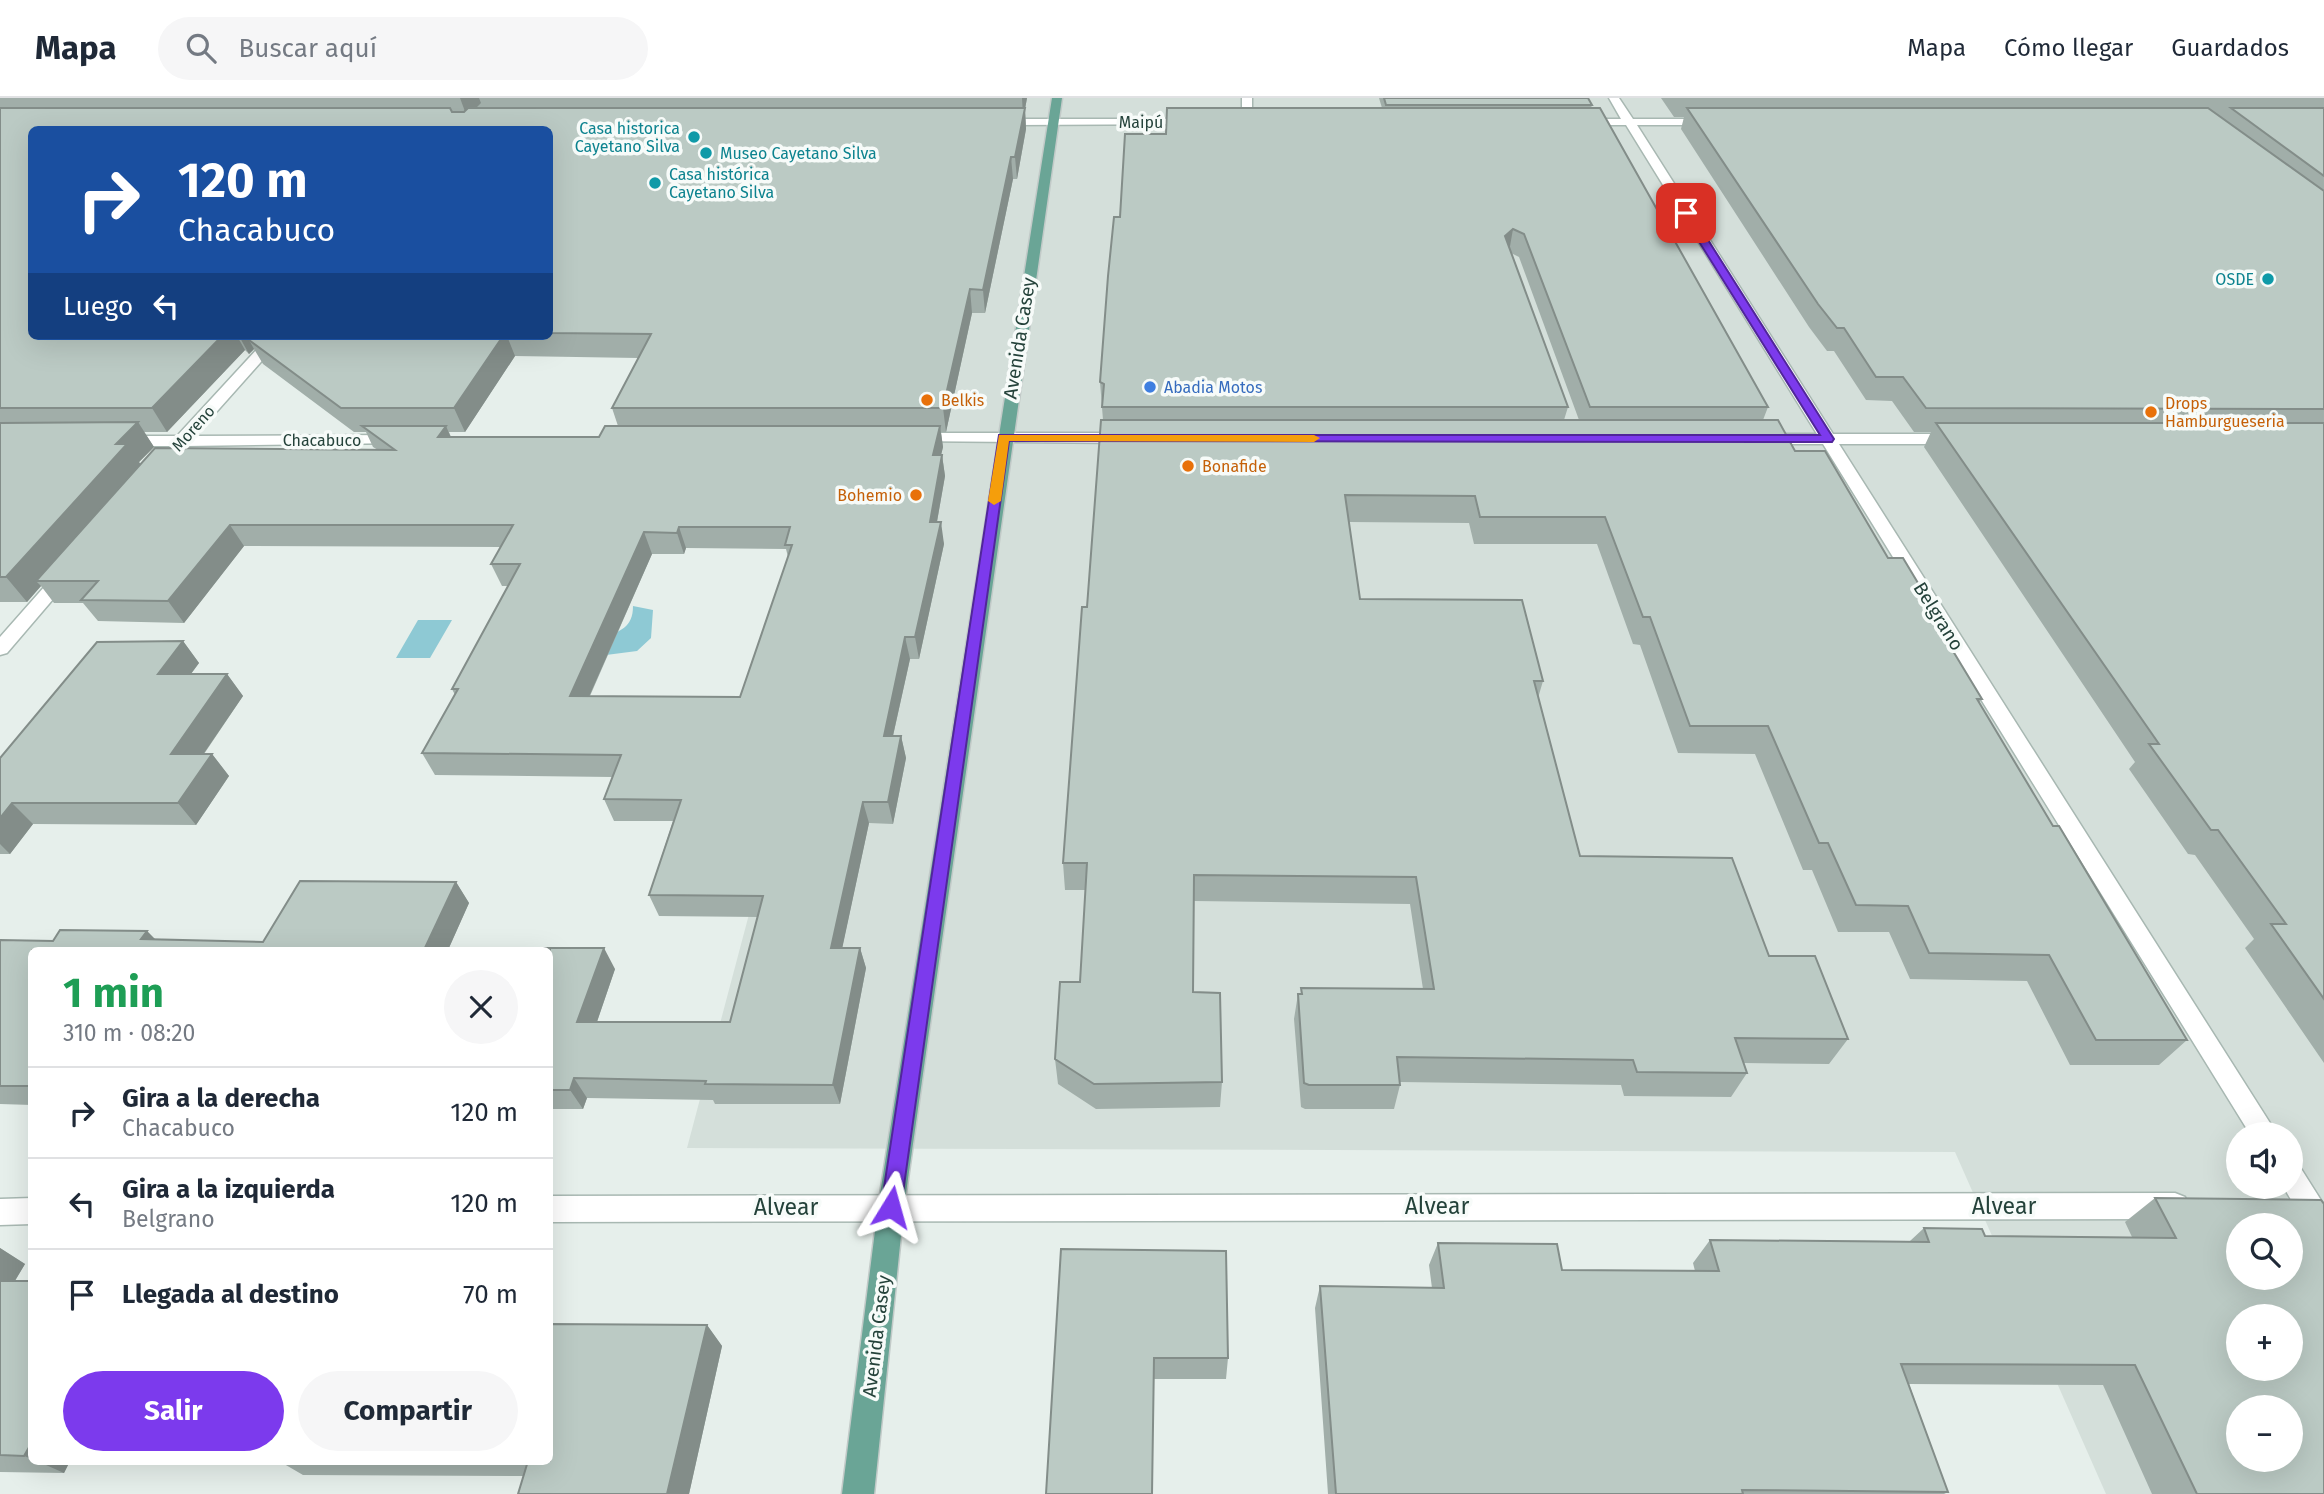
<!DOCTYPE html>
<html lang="es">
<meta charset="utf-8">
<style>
body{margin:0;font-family:"Fira Sans",sans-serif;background:#f6f6f7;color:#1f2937;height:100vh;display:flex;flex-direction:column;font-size:26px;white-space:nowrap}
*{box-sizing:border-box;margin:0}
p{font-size:23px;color:#747a83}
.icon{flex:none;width:38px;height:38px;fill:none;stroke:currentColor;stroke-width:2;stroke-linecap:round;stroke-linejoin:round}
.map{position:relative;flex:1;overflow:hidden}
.details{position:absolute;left:28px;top:849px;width:525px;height:518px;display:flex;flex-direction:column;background:#fff;border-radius:10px;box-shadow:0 7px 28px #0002}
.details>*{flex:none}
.banner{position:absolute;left:28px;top:28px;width:525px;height:214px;border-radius:10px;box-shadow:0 7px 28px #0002;background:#1a4fa0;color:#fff;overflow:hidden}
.tools{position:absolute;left:2226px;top:1024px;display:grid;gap:14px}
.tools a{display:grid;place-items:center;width:77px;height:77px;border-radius:50%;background:#fff;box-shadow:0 7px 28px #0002;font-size:35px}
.pin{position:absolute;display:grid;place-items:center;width:60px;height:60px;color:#fff;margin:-30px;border-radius:14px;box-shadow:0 4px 10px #0006}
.me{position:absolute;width:77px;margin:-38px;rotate:8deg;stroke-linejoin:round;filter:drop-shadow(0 0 5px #0008)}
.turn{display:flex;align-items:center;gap:24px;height:147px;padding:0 35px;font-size:32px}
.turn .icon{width:91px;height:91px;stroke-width:2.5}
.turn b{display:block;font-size:49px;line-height:60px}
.then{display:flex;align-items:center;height:66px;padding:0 35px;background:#0003;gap:14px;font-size:26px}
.round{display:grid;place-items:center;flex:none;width:74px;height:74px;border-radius:37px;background:#f6f6f7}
.overview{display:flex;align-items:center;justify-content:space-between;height:119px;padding:0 35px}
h1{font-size:42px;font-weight:700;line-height:52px;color:#1e9e55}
.primary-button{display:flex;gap:14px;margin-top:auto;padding:14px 35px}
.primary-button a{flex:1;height:80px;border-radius:42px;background:#7c3aed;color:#fff;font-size:28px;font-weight:700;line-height:80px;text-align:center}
.primary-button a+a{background:#f6f6f7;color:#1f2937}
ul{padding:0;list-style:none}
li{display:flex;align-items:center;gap:21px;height:91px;padding:0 35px;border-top:2px solid #e0e1e3}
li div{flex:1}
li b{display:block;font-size:26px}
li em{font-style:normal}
header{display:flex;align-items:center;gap:42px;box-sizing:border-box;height:98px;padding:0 35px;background:#fff;border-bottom:2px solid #e0e1e3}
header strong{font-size:33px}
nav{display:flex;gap:38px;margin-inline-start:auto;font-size:24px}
.search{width:490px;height:63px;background:#f6f6f7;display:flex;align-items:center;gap:18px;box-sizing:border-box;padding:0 24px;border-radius:38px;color:#747a83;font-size:26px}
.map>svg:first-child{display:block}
.built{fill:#d4dfda;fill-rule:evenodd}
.water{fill:#8ec9d4}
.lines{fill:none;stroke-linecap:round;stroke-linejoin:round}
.minor-casing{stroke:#a8b8b2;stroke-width:3}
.major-casing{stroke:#c2cac8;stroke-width:3}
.minor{fill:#fff;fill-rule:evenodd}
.major{fill:#6aa596;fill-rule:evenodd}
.wall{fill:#a1aea9;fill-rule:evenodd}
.shaded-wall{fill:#838d89}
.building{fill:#bbcac4;stroke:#838d89;stroke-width:2;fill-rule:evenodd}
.route{fill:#7c3aed;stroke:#51269a;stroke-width:2}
.slow{fill:#f59e0b}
.culture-dot{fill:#0f9aa8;stroke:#f7fbf9;stroke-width:2.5}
.shop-dot{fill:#3f7fe0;stroke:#f7fbf9;stroke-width:2.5}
.food-dot{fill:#e8710a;stroke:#f7fbf9;stroke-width:2.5}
.labels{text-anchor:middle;stroke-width:7;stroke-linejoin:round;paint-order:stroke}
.far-street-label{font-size:16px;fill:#24423a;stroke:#f7fbf9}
.far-culture-label{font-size:16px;fill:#0d838f;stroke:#f7fbf9;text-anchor:end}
.far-shop-label{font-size:16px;fill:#366cbe;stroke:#f7fbf9;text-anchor:start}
.far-food-label{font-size:16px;fill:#c56008;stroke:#f7fbf9;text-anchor:start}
.street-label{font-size:19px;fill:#24423a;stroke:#f7fbf9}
.near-street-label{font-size:23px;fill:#24423a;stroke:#f7fbf9}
</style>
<header>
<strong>Mapa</strong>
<div class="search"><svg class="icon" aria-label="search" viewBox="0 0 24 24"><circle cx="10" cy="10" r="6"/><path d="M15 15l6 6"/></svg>Buscar aquí</div>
<nav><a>Mapa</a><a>Cómo llegar</a><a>Guardados</a></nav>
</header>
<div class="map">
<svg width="2324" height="1396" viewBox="0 0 2324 1396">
<rect width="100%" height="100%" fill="#e6efeb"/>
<path class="built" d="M768 0H2324V1396H2106L1955 1054 687 1050 961 17ZM2238 1036H2291V1088H2238ZM2238 1127H2291V1180H2238ZM2238 1218H2291V1270H2238ZM2238 1309H2291V1362H2238Z"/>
<path class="water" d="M633 508 653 512 651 540 637 553 606 557 601 541C620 533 633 530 633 508Z
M418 522H452L430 560H396Z"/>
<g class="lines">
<defs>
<path id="minor" d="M1242 0H1252V26L1242 24Z
M1609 0H1619L1633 21H1709L1715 24 1709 27H1637L1833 336H1954L1962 341 1954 346H1839L2277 1036H2250L1823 346H1759L1751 341 1759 336H1817L1626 27H1581L1575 24 1581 21H1621Z
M1195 21 1201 24 1199 26 1000 27 994 24 1000 21Z
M269 238H284L195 338 397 337 405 342 403 345 186 348 177 353 169 348H121L113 343 121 338H177Z
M912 335H1128L1136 340 1128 345 906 343 904 340Z
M66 469 72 471 75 475 72 479 7 555 0 557V539L60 471Z
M2291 1066 2300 1069 2324 1107V1145L2314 1141 2283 1088H2291Z
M2175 1095 2185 1099 2188 1108 2185 1117 2175 1121 550 1124V1098Z
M32 1100V1126L0 1127V1101Z"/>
<path id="major" d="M1052 0H1062L904 1109 874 1396H842L878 1109Z"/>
</defs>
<use href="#minor" class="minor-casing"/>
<use href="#major" class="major-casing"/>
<use href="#minor" class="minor"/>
<use href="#major" class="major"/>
</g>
<path class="wall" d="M0 0H1027L1025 11 1026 31 1017 81H1013L985 215H972L946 334H941L943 349 941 357H942L945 378 937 424 944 446 919 561H910L893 638H901L906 660 893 726 869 725 842 850H860L866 870 840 1006H715L713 1002 587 1000 583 1011H550V852L615 871 597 924H730L758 819 659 818 649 797 673 723H614L604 701 612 679 435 677 422 655 455 597 452 591 508 488H502L491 466 501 449 244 448 184 525 98 523 83 505H54L41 488 27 504H0ZM550 32V238H32ZM254 251 263 266 354 334H366L373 349 378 352 140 366 139 364 154 349 144 334H167L245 252 249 256ZM515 258 638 260 612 310 618 328 599 339H451L449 334H465ZM686 450 786 451 788 459 740 599 590 598 652 456H684Z
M1379 0H1588L1592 7 1591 10 1768 309 1763 322 1795 353 1939 520 1936 525 1982 601 1979 605 2053 728 2187 942 2159 967H2070L2027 883 1910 881 1889 834H1838L1812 772H1803L1755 656 1678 655 1640 547 1633 546 1597 446H1474L1469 425 1349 424 1360 501 1543 583 1538 600 1580 758 1769 858 1848 941 1829 966 1744 965 1747 975 1731 999 1624 998 1621 987 1400 984V987L1394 1011H1305L1301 1009 1294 921 1298 896H1301V890L1423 891 1410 806 1194 803 1193 894 1222 984 1220 1009 1096 1011 1058 986 1055 961 1080 884 1086 792H1065L1063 765 1087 509 1103 322 1100 284 1120 119 1166 36 1382 10ZM1511 155 1519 159 1579 322H1564L1568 309Z
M1661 0H2324V965L2245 850 2254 841 2195 757 2188 756 2129 671 2135 664 1924 349 1931 334H1914L1892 303 1866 302 1834 253H1827L1809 229 1681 31 1684 19H1674Z
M183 543 199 565 191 576H227L243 598 204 656H212L229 678 196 727 33 726 10 756H0V660Z
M456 784 469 805 448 852H32V1007L0 1006V842L53 843 147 833 155 842 263 844Z
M2155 1100 2324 1396H2152L2103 1287 1909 1286 1948 1394 1944 1396H1328L1315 1210 1320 1188 1432 1190 1429 1167 1438 1145 1562 1172 1695 1173 1693 1165 1710 1142 1910 1143 1924 1130 1985 1138 2132 1139 2125 1124Z
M0 1150 25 1166 15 1183H32V1363H70L64 1375 0 1374Z
M1061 1151 1228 1260 1226 1281H1154Z
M550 1226 707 1227 722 1248 689 1396H518L524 1378 303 1377 279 1363H550Z"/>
<path class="shaded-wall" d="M460 0H479L481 5 467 19Z
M1022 0H1027L1025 11 1026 31 1017 81 1015 59 1023 18Z
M1011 59 1013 81 985 215 983 192Z
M1513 131 1509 154 1505 138Z
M970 191 972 215 946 334 943 310Z
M222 238H237L245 252 167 334 152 310Z
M239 238H266L249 242 254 251 249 256Z
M503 238H507L515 258 465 334 454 310Z
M138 324 154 349 139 364 144 371 36 483 41 488 27 504 6 479 116 346Z
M446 328 455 349 438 339Z
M940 328 943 349 936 378 933 357Z
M942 357 945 378 933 446 930 424Z
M941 424 944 446 919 561 915 539Z
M230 427 244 448 184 525 168 503Z
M679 429 686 450 684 456 677 435Z
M644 434 652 456 580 619 570 598Z
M905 539 910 561 888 660 884 638Z
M183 543 199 565 175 597 158 576Z
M227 576 243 598 189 677 171 656Z
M901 638 906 660 893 726 888 704Z
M212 656 229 678 196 727 178 705Z
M863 704 869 725 838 870 831 850Z
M12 705 33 726 10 756 0 746V720Z
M456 784 469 805 448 852H424Z
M147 833 166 852 141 841Z
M604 850 615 871 590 944 577 924Z
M860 850 866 870 840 1006 833 987Z
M574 980 587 1000 583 1011 570 992Z
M0 1150 25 1166 2 1204 0 1203Z
M707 1227 722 1248 689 1396H667Z
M32 1344V1361L24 1358Z
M37 1363H70L64 1375Z"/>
<path class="building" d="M1384 0H1588L1592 7H1386Z
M0 10H450L452 14H464L468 10H1025L1015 59H1011L983 192 970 191 943 310H612L651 236 550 235V32H32V238H222L152 310H0Z
M1167 10H1600L1768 309H1590L1524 136 1513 131 1505 138 1568 309H1102L1104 286 1100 284 1108 178 1114 119H1120L1125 36H1166Z
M1687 10H2208L2324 93V311L1926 310 1903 279H1876L1844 230H1837L1818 206Z
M2231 10H2324V78Z
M253 238H503L454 310H341L249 242Z
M1101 322H1778L1795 353H1825L1888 460H1903L1939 520H1933L1982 601H1977L2053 728H2059L2187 942H2096L2049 857 1929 855 1908 808 1856 807 1828 745H1819L1768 628H1690L1650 519H1643L1605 419H1480L1475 398 1345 397 1360 501 1522 502 1543 583H1534L1580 758 1732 760 1769 858H1815L1848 941 1735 940 1747 975 1637 974 1633 962 1397 959 1400 987H1309L1304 985 1298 896H1302L1301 890 1434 891 1416 779 1194 777 1193 894 1220 895 1222 984 1094 986 1055 961 1060 884H1080L1087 765H1063L1082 509H1087Z
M138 324 116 346H127L6 479H0V325Z
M1936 325H2324V901L2271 826H2286L2218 732H2211L2149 646H2159Z
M362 328H446L438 339H599L605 328H940L933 357H942L930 424H941L915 539H905L884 638H901L888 704H863L831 850H860L833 987 705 986 706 983 574 980 570 992H550V852H534V850H604L577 924H730L763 798 649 797 681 702 604 701 621 657 422 655 458 591H452L520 466H491L513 427H230L168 503 81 502 98 483H36L155 350 395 352ZM679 429H790L785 447H792L740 599 570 598 644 434 677 435Z
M183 543 158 576H227L171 656H212L178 705H12L0 720V660L97 544Z
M300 783 456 784 424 852H32V988H0V842L53 843 60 832 147 833 141 841 263 844Z
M2155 1100 2321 1102 2324 1106V1396H2197L2135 1267 1901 1266 1948 1394 1742 1392 1743 1396H1336L1320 1188 1444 1190 1438 1145 1557 1146 1562 1172 1719 1173 1710 1142 1929 1144 1924 1130 1982 1131 1985 1138 2176 1140ZM2238 1127H2291V1180H2238ZM2238 1218H2291V1270H2238ZM2238 1309H2291V1362H2238Z
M1061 1151 1226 1153 1228 1260H1154L1152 1396H1046Z
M0 1183H32V1344L24 1358 0 1357Z
M550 1226 707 1227 667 1396H518L528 1363H550Z"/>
<path class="route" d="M1686 112 1691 115 1834 341 1832 344 1009 343 901 1109 898 1116 891 1118 884 1116 881 1109 999 337H1820L1681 115Z"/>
<path class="slow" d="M999 337H1314L1320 340 1314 344 1009 343 1001 403 994 407 988 403Z"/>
<g class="culture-dot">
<circle cx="694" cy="39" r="7"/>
<circle cx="706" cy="55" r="7"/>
<circle cx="655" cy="85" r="7"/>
<circle cx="2268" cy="181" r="7"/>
</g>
<circle class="shop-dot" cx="1150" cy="289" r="7"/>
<g class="food-dot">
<circle cx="927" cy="302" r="7"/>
<circle cx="2151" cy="314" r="7"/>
<circle cx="1188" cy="368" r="7"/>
<circle cx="916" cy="397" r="7"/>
</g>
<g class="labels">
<g class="far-street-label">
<text x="1141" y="30">Maipú</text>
<text transform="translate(193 330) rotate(-48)" y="6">Moreno</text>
<text x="322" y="348">Chacabuco</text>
</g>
<g class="far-culture-label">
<text x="680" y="36">Casa historica<tspan x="680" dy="18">Cayetano Silva</tspan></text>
<text x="720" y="61" text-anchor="start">Museo Cayetano Silva</text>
<text x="669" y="82" text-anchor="start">Casa histórica<tspan x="669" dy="18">Cayetano Silva</tspan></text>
<text x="2254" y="187">OSDE</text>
</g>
<g class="far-shop-label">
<text x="1164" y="295">Abadia Motos</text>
</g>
<g class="far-food-label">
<text x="941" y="308">Belkis</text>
<text x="2165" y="311">Drops<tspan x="2165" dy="18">Hamburgueseria</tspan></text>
<text x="1202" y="374">Bonafide</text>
<text x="902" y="403" text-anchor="end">Bohemio</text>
</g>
<g class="street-label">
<text transform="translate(1019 240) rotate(-81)" y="7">Avenida Casey</text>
<text transform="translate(1939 518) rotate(58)" y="7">Belgrano</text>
<text transform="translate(876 1238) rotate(-83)" y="7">Avenida Casey</text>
</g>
<g class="near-street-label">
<text x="1437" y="1116">Alvear</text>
<text x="2004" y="1116">Alvear</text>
<text x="786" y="1117">Alvear</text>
</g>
</g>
</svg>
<div class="tools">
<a><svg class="icon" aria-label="sound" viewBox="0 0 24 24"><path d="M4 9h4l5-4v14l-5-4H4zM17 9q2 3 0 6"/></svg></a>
<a><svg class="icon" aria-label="search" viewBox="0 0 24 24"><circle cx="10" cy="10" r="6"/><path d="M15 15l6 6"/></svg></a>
<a>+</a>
<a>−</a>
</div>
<div class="pin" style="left:1686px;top:115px;background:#d93025"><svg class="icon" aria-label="arrive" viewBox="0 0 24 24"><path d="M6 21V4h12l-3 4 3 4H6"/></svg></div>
<svg class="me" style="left:891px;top:1109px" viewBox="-20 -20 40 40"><path d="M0-17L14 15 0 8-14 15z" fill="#7c3aed" stroke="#fff" stroke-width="4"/></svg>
<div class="banner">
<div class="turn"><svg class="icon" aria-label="right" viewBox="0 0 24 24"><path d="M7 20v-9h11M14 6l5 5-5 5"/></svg><div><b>120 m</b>Chacabuco</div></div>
<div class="then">Luego<svg class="icon" aria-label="left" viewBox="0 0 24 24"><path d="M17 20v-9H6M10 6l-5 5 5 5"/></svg></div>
</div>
<section class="details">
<div class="overview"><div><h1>1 min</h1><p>310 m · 08:20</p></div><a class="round"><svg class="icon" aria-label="close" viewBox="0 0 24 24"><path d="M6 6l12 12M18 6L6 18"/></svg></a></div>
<ul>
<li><svg class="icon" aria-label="right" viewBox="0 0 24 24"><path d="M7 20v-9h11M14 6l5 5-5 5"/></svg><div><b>Gira a la derecha</b><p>Chacabuco</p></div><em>120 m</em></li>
<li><svg class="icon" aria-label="left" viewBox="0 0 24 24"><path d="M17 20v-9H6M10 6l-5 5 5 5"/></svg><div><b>Gira a la izquierda</b><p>Belgrano</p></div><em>120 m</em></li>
<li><svg class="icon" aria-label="arrive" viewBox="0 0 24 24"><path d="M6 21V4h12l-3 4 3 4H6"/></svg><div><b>Llegada al destino</b></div><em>70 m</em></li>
</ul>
<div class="primary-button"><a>Salir</a><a>Compartir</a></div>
</section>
</div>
